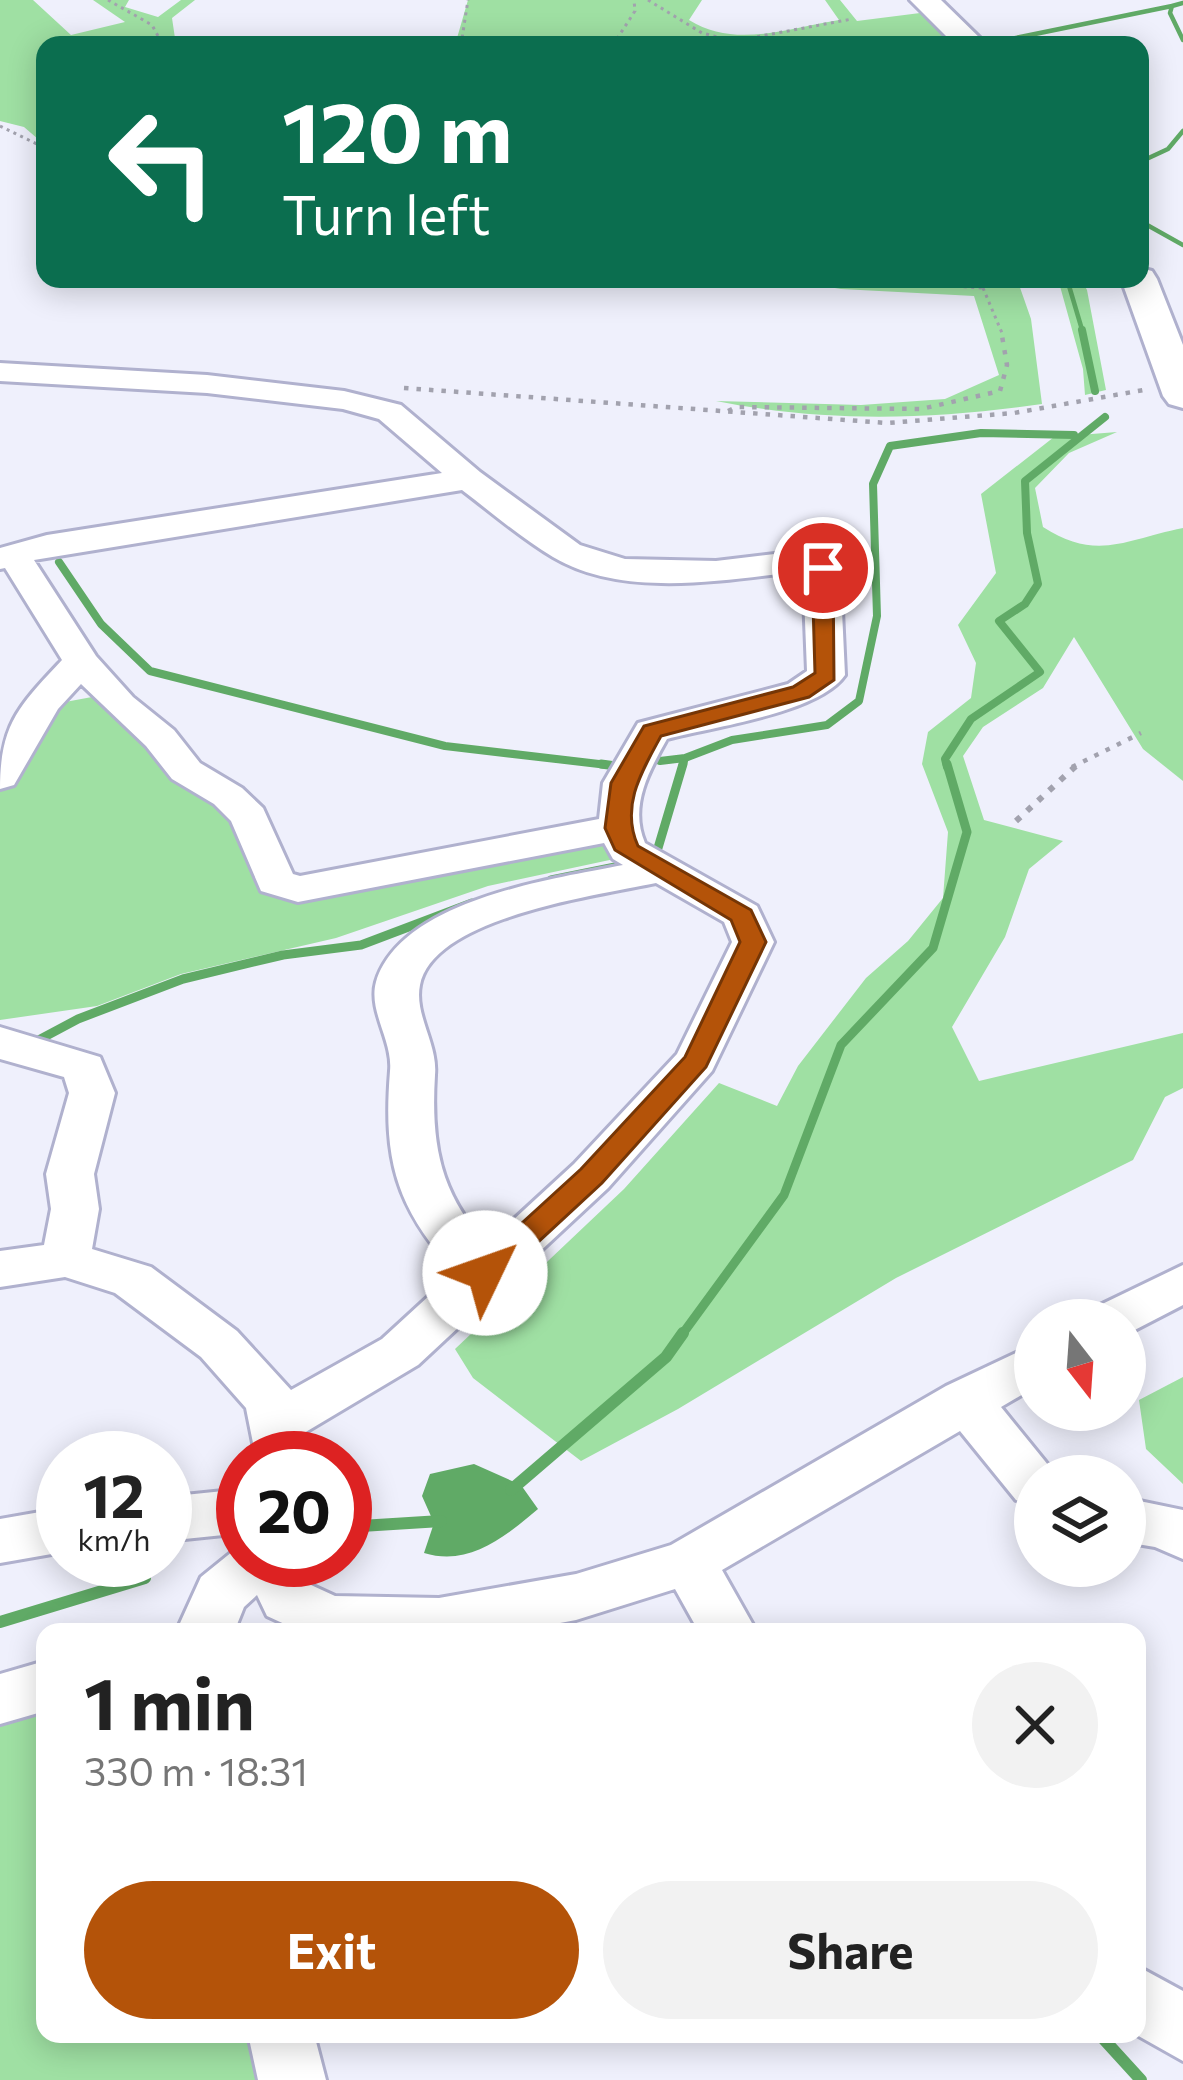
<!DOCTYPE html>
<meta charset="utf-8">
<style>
body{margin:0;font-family:Commissioner,sans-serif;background:#f2f2f2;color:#222;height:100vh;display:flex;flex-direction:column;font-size:45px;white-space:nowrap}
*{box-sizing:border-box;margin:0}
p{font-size:39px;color:#767676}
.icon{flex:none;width:66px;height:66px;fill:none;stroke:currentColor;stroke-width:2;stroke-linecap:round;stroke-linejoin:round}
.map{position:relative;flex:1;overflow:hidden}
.details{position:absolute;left:36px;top:1623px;width:1110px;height:420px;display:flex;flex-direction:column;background:#fff;border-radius:24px;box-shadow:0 6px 30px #0003}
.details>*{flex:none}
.banner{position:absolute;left:36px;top:36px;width:1113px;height:252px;border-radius:24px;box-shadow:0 6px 30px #0003;background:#0b6e4f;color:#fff;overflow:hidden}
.needle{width:78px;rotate:163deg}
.controls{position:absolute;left:1014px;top:1299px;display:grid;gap:24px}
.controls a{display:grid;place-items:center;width:132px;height:132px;border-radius:50%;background:#fff;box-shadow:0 6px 30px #0003;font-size:60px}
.speed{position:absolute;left:36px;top:1431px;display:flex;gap:24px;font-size:60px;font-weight:700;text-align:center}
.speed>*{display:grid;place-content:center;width:156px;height:156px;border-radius:50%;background:#fff;box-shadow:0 6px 30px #0003;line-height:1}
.speed small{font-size:30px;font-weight:400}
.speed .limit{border:18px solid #d22;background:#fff;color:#111}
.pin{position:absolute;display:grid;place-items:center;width:102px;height:102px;color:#fff;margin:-51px;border:6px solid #fff;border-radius:50%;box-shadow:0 3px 12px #0007}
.me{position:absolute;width:132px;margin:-66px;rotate:48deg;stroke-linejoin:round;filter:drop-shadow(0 0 9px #0008)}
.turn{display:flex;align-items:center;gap:42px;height:252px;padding:0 48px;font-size:54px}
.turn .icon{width:156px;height:156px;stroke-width:2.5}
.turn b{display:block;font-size:84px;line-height:102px}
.round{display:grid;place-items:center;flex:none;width:126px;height:126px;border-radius:63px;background:#f2f2f2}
.summary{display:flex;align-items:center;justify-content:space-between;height:204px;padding:0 48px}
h1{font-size:72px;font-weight:700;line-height:90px}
.cta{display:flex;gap:24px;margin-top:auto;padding:24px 48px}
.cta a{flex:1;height:138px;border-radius:72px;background:#b45309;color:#fff;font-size:48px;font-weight:700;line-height:138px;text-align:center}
.cta a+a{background:#f2f2f2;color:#222}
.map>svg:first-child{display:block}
.green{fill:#9fe0a3}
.water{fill:#60aa66}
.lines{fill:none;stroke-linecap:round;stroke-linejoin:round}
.stream-far3{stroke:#60aa66;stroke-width:4.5}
.stream-far2{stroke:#60aa66;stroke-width:8}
.stream-far1{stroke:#60aa66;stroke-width:9}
.stream{stroke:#60aa66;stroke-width:12}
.minor-casing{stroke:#b0b1ce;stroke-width:6}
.major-casing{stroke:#b0b1ce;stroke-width:6}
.path-far2{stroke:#a2a2ae;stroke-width:3;stroke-dasharray:3 4.5;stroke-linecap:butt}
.path-far1{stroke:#a2a2ae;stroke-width:4.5;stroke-dasharray:4.5 8;stroke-linecap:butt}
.path{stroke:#a2a2ae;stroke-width:6;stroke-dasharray:6 9;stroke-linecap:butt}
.minor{fill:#fff;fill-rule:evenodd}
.major{fill:#fff;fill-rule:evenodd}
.route{fill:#b45309;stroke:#753606;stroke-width:3}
</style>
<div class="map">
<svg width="1183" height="2080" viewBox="0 0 1183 2080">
<rect width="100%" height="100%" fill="#eff0fc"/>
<path class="green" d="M0 0H33L71 35 125 22 93 0H129L125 7 158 17 181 0H195L172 18 176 45H45V145L24 127 0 121Z
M468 0H702L689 20C735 49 788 28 839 20L825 0H840L857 21 928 12 962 45H455Z
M780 279H1017L1031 319 1042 404C933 420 825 423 716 401L861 405 945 399 999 375 974 296 841 289Z
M1058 279H1081L1087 290 1106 390 1085 395 1083 369Z
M1117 432 1069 453 1035 488 1043 527C1097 562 1127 539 1183 528V781L1143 749 1074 637 1043 688 983 727 963 756 984 820 1063 841 1029 869 1005 937 952 1027 979 1081 1183 1033V1088L1165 1097 1133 1160 896 1278 678 1409 581 1461 473 1378 455 1349 624 1189 719 1083 777 1106 798 1066 866 978 908 941 943 898 948 832 922 764 928 732 971 698 976 663 958 625 996 573 981 494 1054 437Z
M92 697 118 711 235 809 268 882 606 836 619 858 488 886 336 938 181 974 97 1006 0 1020V785L49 705Z
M1183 1377V1484L1146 1449 1139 1400Z
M45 1698V2034H274L285 2080H0V1711Z"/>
<path class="water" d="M474 1464 521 1485 538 1509C505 1537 469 1567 424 1553L434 1523 422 1496 430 1474Z"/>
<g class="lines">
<path class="stream-far3" d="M1183 3 1172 6 1170 13 1183 40
M996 42 1172 6
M1140 162 1168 149 1183 131
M1140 221 1183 245
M1067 279 1083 333"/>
<path class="stream-far2" d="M1082 330 1095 391
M59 562 101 624 150 671 445 746 616 766
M660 761 685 758
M682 767 685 758 732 740 827 725 859 701 877 616 873 484 890 446 981 433 1074 435
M947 767 945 759 971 719 1040 672 999 621 1025 604 1038 584 1027 533 1025 481 1105 417"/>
<path class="stream-far1" d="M601 764 616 766
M658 848 683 764
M551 880 625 865
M33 1043 78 1019 183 979 283 955 361 945 472 903
M681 1336 784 1195 841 1045 933 948 967 832 947 764"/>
<path class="stream" d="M511 1490 666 1357 683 1333
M345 1527 441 1521
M0 1622 145 1578
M1099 2034 1141 2080"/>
<defs>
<path id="minor" d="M0 363 207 375 344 391 401 405 480 472 580 545 625 559 716 561 808 550 835 561 840 568 845 675C819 713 712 727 667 739 649 771 629 806 645 843L757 906 774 942 712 1071 608 1188 418 1365 304 1433 310 1458H256L246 1408 201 1357 115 1293 65 1277 0 1287V1251L44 1245 51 1209 46 1174 69 1093 64 1077 0 1059V1027L100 1057 115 1093 94 1174 99 1209 92 1249 151 1267 237 1331 291 1390 382 1339 455 1272C395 1207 383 1158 390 1071 393 1041 368 1011 376 982 401 900 552 879 623 865L613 859 604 843 298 902 261 891 231 821 214 804 172 779 146 746 81 684 58 709 14 785 0 789C0 724 19 706 62 660L5 568 0 569V548L47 535 442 473 379 419 343 409 207 393 0 381ZM462 490C491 512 521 538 553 557 623 599 726 580 803 571L807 671 788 684 638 723 603 783 599 819 300 876 293 874 263 808 242 788 200 763 174 730 133 697 96 656 34 560ZM656 883 724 922 732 942 677 1054 574 1164 487 1244C439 1193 431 1142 435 1075 438 1044 414 1015 420 985 433 917 599 895 656 883Z
M1183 1265V1305L1125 1335V1320H1089L1096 1307Z
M1035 1344V1387L1001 1407 1057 1476H1035V1506L1016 1500 960 1431 722 1570 757 1632H699L675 1589 576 1620 512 1632H302L267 1616 257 1595 244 1607 234 1632H176L201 1577 243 1543V1560H303L311 1585 335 1596 439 1598 576 1574 671 1545 946 1386Z
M243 1489V1533L165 1541V1497Z
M1125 1498 1183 1510V1559L1155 1547 1125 1542Z
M63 1508V1552L0 1563V1519Z
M45 1661V1711L0 1724V1674Z
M1137 1966 1183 1991V2061L1135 2034Z
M248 2034H314L326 2080H258Z"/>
<path id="major" d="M910 0H941L987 45H955Z
M1140 268 1152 271 1157 279 1183 345V408L1169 404 1163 396 1121 279H1140Z"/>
</defs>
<use href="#minor" class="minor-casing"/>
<use href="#major" class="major-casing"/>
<path class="path-far2" d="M108 0 152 25 163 45
M648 0 702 33 733 41
M461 45 468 0
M613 45 635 11 634 0
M713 45 852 19
M830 45 929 39
M0 126 45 148
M844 279 983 288 986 279
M983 288 1002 333"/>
<path class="path-far1" d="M404 388 887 423 1014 413 1149 389
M728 411 737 407 921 409 1000 391 1007 365 1001 330
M1072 767 1141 733"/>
<path class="path" d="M1016 821 1078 764"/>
<use href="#minor" class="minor"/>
<use href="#major" class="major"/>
</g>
<path class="route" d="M823 562 833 568 834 680 809 697 661 736C642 771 620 806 638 846L751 910 766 942 706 1067 602 1183 496 1281H475L470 1273 475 1266 581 1169 685 1057 740 942 731 920 615 850 605 828 611 783 644 726 793 687 815 673 812 568Z"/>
</svg>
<div class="controls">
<a><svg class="needle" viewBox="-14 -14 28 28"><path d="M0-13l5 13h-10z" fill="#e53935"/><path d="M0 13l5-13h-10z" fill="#767676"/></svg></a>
<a><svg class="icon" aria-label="layers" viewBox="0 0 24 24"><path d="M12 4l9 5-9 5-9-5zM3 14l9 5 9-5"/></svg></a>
</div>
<div class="speed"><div>12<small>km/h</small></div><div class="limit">20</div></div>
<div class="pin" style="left:823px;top:568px;background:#d93025"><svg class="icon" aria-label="arrive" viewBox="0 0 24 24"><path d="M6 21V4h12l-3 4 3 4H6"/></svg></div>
<svg class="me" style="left:485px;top:1273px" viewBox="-20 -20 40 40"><circle r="19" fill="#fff"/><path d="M0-13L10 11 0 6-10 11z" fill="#b45309"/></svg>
<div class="banner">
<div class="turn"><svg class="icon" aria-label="left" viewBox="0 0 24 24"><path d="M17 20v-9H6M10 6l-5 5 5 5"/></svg><div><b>120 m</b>Turn left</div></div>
</div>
<section class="details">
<div class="summary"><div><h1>1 min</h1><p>330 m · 18:31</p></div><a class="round"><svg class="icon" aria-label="close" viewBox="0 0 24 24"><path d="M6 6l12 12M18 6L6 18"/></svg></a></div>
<div class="cta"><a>Exit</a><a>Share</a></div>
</section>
</div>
